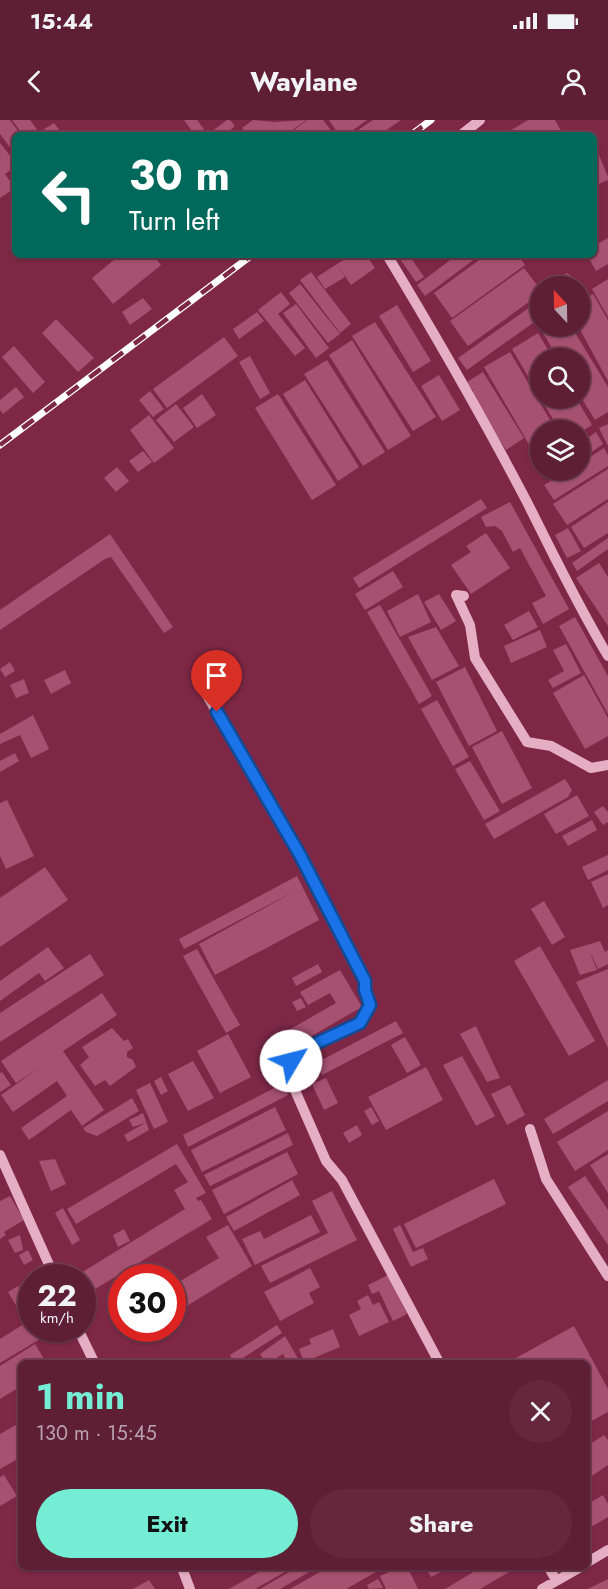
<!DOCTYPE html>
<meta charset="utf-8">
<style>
body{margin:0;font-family:Jost,sans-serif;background:#64273c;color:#f1f3f6;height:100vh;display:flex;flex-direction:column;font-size:22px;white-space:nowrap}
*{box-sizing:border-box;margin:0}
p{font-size:20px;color:#b9a2ac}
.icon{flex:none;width:33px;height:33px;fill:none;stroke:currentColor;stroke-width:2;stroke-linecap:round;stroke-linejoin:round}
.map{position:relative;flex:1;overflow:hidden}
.drawer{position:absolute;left:18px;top:1240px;width:572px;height:210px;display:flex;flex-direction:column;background:#5e1e34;border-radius:9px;box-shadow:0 2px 4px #0004,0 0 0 2px #733c4f}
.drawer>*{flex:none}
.hud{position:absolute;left:12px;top:12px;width:585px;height:126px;border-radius:9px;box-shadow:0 2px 4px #0004,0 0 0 2px #733c4f;background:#00695c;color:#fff;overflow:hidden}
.needle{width:39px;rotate:338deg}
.tools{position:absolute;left:530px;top:156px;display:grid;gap:12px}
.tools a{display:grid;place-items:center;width:60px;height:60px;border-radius:50%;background:#5e1e34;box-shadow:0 2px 4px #0004,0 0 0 2px #733c4f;font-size:30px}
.speed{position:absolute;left:18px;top:1144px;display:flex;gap:12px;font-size:30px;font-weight:700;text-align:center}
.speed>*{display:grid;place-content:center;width:78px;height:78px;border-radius:50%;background:#5e1e34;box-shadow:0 2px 4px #0004,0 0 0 2px #733c4f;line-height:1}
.speed small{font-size:15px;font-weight:400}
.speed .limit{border:9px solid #d22;background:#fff;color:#111}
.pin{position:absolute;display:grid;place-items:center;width:51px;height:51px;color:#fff;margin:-62px -26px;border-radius:50% 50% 50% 0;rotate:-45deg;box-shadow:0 0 6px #0007}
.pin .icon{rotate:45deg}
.me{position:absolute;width:66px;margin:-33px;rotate:53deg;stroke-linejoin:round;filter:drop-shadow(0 0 4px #0008)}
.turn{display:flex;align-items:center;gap:21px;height:126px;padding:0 18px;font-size:27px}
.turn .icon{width:78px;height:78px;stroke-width:2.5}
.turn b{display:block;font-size:42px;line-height:51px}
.round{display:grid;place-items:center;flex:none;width:63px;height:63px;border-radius:32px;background:#64273c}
.summary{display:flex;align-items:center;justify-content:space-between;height:102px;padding:0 18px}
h1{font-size:36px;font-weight:700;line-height:45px;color:#75ecd4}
.button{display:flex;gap:12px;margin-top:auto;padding:12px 18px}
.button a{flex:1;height:69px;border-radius:36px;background:#75ecd4;color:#111;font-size:24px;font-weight:700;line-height:69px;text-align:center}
.button a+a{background:#64273c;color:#f1f3f6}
.status{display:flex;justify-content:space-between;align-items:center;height:42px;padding:0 30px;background:#5e1e34;direction:ltr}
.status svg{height:16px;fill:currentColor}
header{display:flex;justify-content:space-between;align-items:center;height:78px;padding:0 18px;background:#5e1e34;font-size:27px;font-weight:700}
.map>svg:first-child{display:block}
.building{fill:#a65170}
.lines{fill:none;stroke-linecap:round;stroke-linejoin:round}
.minor{stroke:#e5aec2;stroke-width:10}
.rail-casing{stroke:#fff;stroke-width:7}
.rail{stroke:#7e2846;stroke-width:4.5;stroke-dasharray:14;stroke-linecap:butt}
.route-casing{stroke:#114b97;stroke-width:15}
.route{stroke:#1a73e8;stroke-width:10}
</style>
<div class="status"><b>15:44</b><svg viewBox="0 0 49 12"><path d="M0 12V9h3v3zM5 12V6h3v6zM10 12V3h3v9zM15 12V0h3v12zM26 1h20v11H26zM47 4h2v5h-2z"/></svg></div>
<header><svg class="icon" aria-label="back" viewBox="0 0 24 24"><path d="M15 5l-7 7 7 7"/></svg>Waylane<svg class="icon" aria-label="person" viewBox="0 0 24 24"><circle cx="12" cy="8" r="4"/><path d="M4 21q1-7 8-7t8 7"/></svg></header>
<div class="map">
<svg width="608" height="1469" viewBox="0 0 608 1469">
<rect width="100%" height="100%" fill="#7e2846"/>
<path class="building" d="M0 0H10L21 15H15V34L0 14Z
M12 0H30L41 15H23Z
M184 0H197L204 9 195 15Z
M227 0H230L235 6 224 15H213L211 12Z
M253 0 274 2 306 0 286 15H248L242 8Z
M307 0H323L333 13 331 15H288Z
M329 0H367L346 15H339Z
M373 0H401L379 15H351Z
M528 0H555L562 13 503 15Z
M54 3 63 15H47L43 10Z
M0 23 15 42V47L5 54 15 68 0 78Z
M594 23 608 57V60L596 65Z
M608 118V144L596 151 587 135H594V126Z
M120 135H153L161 145 113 184 92 158Z
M352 135H366L375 148 351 165 337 144Z
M406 135H409L424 157 416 162 400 139Z
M457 135H480L425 176 417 165Z
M486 135H518L525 145 452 198 434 173Z
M337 144 345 157 325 169 317 157Z
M524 148 540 169V174L468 226 450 201Z
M311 152 351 204 340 213 300 160Z
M567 153 577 160 570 166H547Z
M608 159V197L592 169Z
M300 164 340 214 328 223 289 173Z
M281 172 290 184 278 194 305 228 295 236 258 190Z
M593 174 608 200V261L578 206 579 182Z
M143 178 152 189 130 205 122 192Z
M540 180V198L467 250 458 238Z
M296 184 329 228 316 238 283 193Z
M397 185 431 241 413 252 379 196Z
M257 192 264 201 239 219 233 209Z
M56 199 94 238 78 252 42 213Z
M375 202 436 297 413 311 352 216Z
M544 206H571L608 267V292L595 300 579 274V238H558L540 208Z
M538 213 553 238H540V277L512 229Z
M224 217 238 236 167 288 153 269Z
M352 220 411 316 388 330 329 235Z
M14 226 45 262 33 273 2 237Z
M510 232 556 310H540L538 340 484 247Z
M250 236 270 273 260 279 239 242Z
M327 240 385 332 363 346 304 254Z
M483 252 524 318 506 330 470 273 473 271 467 262Z
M439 255 460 290 442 301 421 266Z
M305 260 359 347 338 361 283 274Z
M16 267 24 277 3 294 0 290V280Z
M150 271 164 289 153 297 139 280Z
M202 274 216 295 197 308 183 288Z
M278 274 336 365 312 380 255 288Z
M540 278H576L592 305 579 313V310H560Z
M176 284 194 307 174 322 156 300Z
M149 295 174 328 154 343 130 310Z
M608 304V326L599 308Z
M596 312 603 324 579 341V324Z
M604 328 608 335V346L554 380 544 365 570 350H579V344Z
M143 331 152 342 138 352 129 341Z
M117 347 129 361 116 372 104 358Z
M608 349V379L567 405 553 384Z
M542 350H566L550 361Z
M481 379 487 388 359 468 353 458Z
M510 382 569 489 543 504 532 483 546 476 520 428 513 432 502 411 495 406 486 407 481 397Z
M608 382V413L584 428 571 407Z
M568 408 581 431 567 438 555 415Z
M486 413 510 448 471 474 451 445 471 432 466 426Z
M110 414 173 507 164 513 111 437 105 439 0 510V490Z
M608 418V429L577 451 572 443Z
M599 443 608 457V506L576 458Z
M393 451 403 467 365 490 355 474Z
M418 474 431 502 400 517 387 491Z
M439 474 456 501 441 510 424 482Z
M380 485 432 576 419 584 367 492Z
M529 491 538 507 513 520 504 505Z
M575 497 608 556V594L559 506Z
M436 507 459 546 432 560 408 517Z
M540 510 547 527 511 543 504 526Z
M566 524 581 553 553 568 548 560 564 551 553 530Z
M10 542 15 551 5 557 0 549Z
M465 547 497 611 469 626 436 562Z
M65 550 71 563 51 574 44 560Z
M584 555 608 598V616L585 629 553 573Z
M24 559 29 573 16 578 10 565Z
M437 580 469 637 453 646 421 589Z
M33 595 49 629 31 638 20 615 0 624V614Z
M502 611 532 668 502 684 472 627Z
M15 633 19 641 0 652V641Z
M470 641 500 691 484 700 455 649Z
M565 659 572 670 568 677 494 719 485 704Z
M577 675 589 696 556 714 544 694Z
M7 680 34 736 6 749 0 736V683Z
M603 686 608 692V702L603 705 594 692Z
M592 700 597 710 568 726 562 716Z
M608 735V750L588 760 582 747Z
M45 747 68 780 0 827V778Z
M608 754V785L603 788 591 762Z
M297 756 319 800 215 855 199 824 297 770 184 829 179 819Z
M544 781 565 817 552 825 531 789Z
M600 821 605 832 608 830V844L598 849 589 830 597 850 580 855 570 830Z
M540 826 595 921 569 936 514 841Z
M48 827 64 848 45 861 39 853 0 881V861Z
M197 829 240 905 226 913 183 836Z
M90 834 104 855 0 922V893Z
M318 844 322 852 296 866 292 858Z
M608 849V928L576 862Z
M340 850 362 887 289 929 280 915 336 883 330 873 308 885 300 872Z
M102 873 117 895 63 931 104 990 82 1006 71 990 29 1020 21 1008 67 976 57 961 13 992 1 975 39 948 16 963 1 941Z
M301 878 306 887 297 891 292 882Z
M396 901 403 913 322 955 316 943Z
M476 906 500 958 487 962 460 914Z
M112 908 124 921 128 919 133 928 127 932V937L133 940 136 947 110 966 105 960 95 966 80 945 89 937 82 927Z
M228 914 251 957 220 973 197 931Z
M405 917 421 945 407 953 391 925Z
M462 936 495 996 476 1006 443 945Z
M193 941 214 978 188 991 168 954Z
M426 947 443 980 386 1010 368 977Z
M2 952 11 965 0 972V953Z
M161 957 168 971 161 975 154 961Z
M326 958 338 983 324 990 312 964Z
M608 960V981L553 1014 544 999Z
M150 963 168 1002 154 1009 136 970Z
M282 964 288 975 188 1027 183 1015Z
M510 965 525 995 507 1005 491 974Z
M132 978 139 991 97 1016 86 1012 83 1008Z
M275 987 286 1010 202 1052 191 1030Z
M371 987 379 1001 372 1005 364 991Z
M608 991V1030L575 1051 557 1022Z
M143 993 149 1010 128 1022 124 1015 145 1003 133 1007 129 1000Z
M357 1005 362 1015 349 1023 343 1013Z
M288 1013 293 1025 210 1066 204 1055Z
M177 1024 206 1073 196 1078 198 1081 201 1080 212 1099 90 1172 82 1163V1158L76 1156 185 1089 174 1070 188 1062 176 1044 76 1104 67 1089Z
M287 1032 298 1054 224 1094 212 1070Z
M608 1034V1073L590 1045Z
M55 1039 66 1064 51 1071 39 1041Z
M585 1056 608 1090V1125L568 1067Z
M494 1059 506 1084 416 1128 404 1104Z
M292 1060 300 1075 234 1111 226 1097Z
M332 1071 357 1120 270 1163 261 1146 328 1113 312 1081Z
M10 1076 24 1100 4 1112 6 1115 0 1119V1081Z
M63 1088 80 1120 72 1125 55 1093Z
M311 1095 320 1112 255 1145 242 1119 260 1111 264 1119Z
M228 1105 252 1146 172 1195V1166L219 1138 206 1117Z
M400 1105 413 1132 423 1128 428 1139 411 1147 393 1109Z
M124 1109 130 1121 118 1127 113 1115Z
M20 1115 23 1130 15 1133 8 1120Z
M28 1130 33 1140 24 1145 19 1135Z
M310 1148 320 1167 309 1173 314 1183 280 1201 264 1172Z
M388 1155 407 1194 393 1201 379 1171 372 1174 368 1165Z
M26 1165 29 1171 21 1176 24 1182 17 1187 8 1172 18 1166 20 1169Z
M368 1175 373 1185 379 1182 389 1202 359 1216 349 1195 361 1189 357 1181Z
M32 1199V1209H41L45 1216 0 1243V1219Z
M277 1205 282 1213 235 1243 230 1235Z
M574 1206 608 1269V1292L586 1304V1244H505Z
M128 1209H149L133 1218Z
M333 1209 340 1227 304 1242 299 1229 311 1224 309 1219Z
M285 1216 301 1244H288L283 1234 267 1244 260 1234Z
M35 1224 47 1244H21V1266L0 1279V1246Z
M16 1305 21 1314V1337L0 1349V1314Z
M604 1315 608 1320V1345L586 1360V1327Z
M4 1355 17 1376 0 1386V1357Z
M603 1375 608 1384V1397L586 1410V1385Z
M266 1448H292L255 1469H229Z
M296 1448H316L280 1469H260Z
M327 1448H383L346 1469H290Z
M398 1448H408L418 1469H386L380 1456Z
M426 1448H449L431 1457Z
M480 1448H516L480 1469H445Z
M378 1459 383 1468 369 1469 367 1465Z
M608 1459V1469H588Z
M149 1460 155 1469H133Z"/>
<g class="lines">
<path class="minor" d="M461 15 480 0
M387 135C436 216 483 298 527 382 553 434 578 486 608 536
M464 476 456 475 470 505 475 538 527 622 551 626 591 648 608 645
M205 572 300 735 365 861V870L370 885 360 903 291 935V941L280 932V936L326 1041 342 1060 440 1244
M530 1009 546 1059 608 1156
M0 1035 55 1158
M78 1209 95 1244
M586 1443 608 1430
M182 1448 190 1469
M549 1448 556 1460
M542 1469 579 1448"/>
<defs>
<path id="rail" d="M411 15 431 0
M0 325 252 135"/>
</defs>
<use href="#rail" class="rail-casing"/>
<use href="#rail" class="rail"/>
</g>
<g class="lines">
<defs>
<path id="route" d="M217 592 300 735 365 861V870L370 885 360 903 291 935V941"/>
</defs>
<use href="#route" class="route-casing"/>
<use href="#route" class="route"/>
</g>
</svg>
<div class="tools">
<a><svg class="needle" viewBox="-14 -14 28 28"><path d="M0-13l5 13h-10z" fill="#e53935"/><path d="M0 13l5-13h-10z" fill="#b9a2ac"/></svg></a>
<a><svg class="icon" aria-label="search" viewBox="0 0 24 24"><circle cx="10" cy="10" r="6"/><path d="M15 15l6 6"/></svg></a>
<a><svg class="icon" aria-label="layers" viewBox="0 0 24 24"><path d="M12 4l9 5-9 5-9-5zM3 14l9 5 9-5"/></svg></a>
</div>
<div class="speed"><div>22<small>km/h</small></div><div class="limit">30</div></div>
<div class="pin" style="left:217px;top:592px;background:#d93025"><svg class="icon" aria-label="arrive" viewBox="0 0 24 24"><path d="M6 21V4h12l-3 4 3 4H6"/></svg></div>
<svg class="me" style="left:291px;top:941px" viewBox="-20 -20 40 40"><circle r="19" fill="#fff"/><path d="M0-13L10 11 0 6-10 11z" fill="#1a73e8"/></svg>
<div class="hud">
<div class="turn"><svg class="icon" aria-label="left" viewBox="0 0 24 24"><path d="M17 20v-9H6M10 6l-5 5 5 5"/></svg><div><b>30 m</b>Turn left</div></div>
</div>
<section class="drawer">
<div class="summary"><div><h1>1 min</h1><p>130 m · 15:45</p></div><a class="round"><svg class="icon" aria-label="close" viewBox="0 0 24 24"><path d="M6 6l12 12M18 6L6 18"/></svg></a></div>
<div class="button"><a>Exit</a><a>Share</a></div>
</section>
</div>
